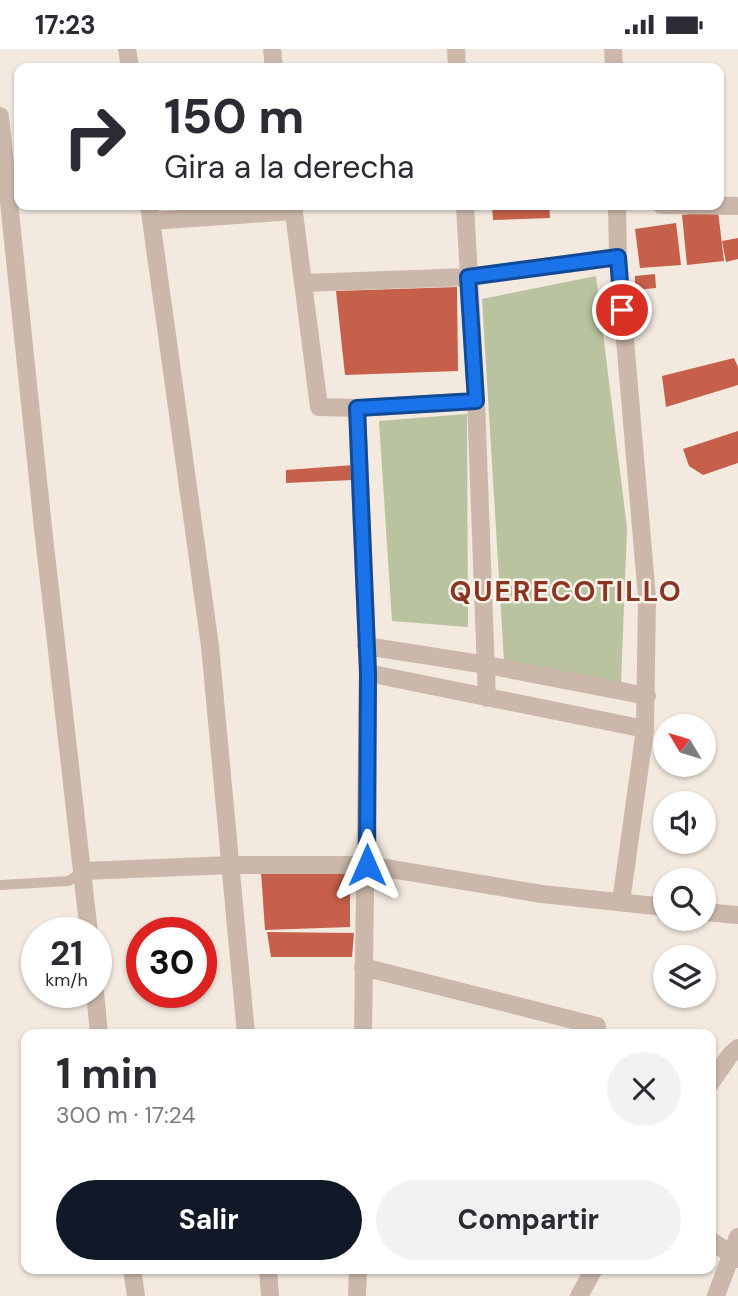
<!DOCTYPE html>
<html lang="es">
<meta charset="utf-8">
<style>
body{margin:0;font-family:"DM Sans",sans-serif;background:#f2f2f3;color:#2b2b33;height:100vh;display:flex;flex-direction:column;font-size:26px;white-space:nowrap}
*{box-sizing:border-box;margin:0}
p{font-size:23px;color:#7c7c81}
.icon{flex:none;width:38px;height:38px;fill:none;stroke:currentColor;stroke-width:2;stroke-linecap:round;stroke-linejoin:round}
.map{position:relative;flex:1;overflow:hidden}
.sheet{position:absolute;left:21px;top:980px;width:695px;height:245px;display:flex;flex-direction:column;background:#fff;border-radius:14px;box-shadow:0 2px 5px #0004}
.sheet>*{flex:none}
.guide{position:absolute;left:14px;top:14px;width:710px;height:147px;border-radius:14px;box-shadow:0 2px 5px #0004;background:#fff;color:#2b2b33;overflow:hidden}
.needle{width:46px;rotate:308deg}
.fabs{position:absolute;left:653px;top:665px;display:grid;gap:14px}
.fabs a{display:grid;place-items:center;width:63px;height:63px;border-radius:50%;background:#fff;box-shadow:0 2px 5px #0004;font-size:35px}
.speed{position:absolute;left:21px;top:868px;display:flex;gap:14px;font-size:35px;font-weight:700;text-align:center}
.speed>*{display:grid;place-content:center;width:91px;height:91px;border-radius:50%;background:#fff;box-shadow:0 2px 5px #0004;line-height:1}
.speed small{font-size:18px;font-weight:400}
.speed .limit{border:10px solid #d22;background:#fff;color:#111}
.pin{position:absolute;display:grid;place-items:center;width:60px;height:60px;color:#fff;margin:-30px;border:4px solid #fff;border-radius:50%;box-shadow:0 2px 7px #0007}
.me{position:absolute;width:77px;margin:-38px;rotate:0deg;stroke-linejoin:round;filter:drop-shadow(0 0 5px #0008)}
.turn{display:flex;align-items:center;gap:24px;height:147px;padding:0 35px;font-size:32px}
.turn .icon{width:91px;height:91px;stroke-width:2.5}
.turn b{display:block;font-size:49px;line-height:60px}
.round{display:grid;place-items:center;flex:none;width:74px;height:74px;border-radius:37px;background:#f2f2f3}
.overview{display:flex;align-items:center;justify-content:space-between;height:119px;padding:0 35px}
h1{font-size:42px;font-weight:700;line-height:52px}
.primary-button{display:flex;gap:14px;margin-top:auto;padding:14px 35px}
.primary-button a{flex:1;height:80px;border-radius:42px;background:#111827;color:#fff;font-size:28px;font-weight:700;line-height:80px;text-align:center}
.primary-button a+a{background:#f2f2f3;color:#2b2b33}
.status{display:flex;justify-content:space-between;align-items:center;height:49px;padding:0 35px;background:#fff;direction:ltr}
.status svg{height:19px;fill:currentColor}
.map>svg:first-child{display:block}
.green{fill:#b9c39f}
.building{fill:#c7604a}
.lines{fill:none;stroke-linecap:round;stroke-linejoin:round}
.lane{stroke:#ccb8ab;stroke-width:10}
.street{stroke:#ccb8ab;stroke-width:18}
.route-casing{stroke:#114b97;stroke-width:18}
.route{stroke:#1a73e8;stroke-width:12}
.labels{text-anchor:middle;stroke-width:5;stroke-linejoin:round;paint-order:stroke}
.district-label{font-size:28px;font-weight:bold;letter-spacing:2px;fill:#8a3422;stroke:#faf3ec}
</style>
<div class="status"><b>17:23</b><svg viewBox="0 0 49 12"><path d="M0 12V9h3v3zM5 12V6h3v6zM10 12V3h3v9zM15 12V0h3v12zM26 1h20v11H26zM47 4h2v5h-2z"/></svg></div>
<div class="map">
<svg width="738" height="1247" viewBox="0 0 738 1247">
<rect width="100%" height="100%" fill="#f3e9df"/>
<path class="green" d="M596 227 627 479 621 634 504 612 482 250Z
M467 365 468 578 392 572 379 372Z"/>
<path class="building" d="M492 156H549L550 169 493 171Z
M718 162 724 212 687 216 682 166Z
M676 174 681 216 640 219 635 180Z
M738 189V210L726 213 722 192Z
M655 225 656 239 635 241V227Z
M457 238 458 322 345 326 336 242Z
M734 309 738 318V336L666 358 662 327Z
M738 382V414L703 426 689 417 683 400Z
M354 416 353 431 286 434V421Z
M261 823H350V878L265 881Z
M267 883 354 884 352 908H271Z"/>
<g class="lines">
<path class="lane" d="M0 836 69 832 83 822"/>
<path class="street" d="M127 0 130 19
M272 0 274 19
M456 0 457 19
M613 0 614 19
M0 67 43 479 89 884
M149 156 210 597 246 985
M293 156 319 358 357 359 476 352
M465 156 476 352 487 649
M617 156 618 208 647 549 645 680 621 853
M661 156 738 157
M151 172 294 162
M304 234 468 228 618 208
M357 359 368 624 363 985
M366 597 487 616 647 647
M368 624 645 680
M83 822 231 816H367L542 845 665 858
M704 863 738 866
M363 918 597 977 596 985
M95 943 99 985
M710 1035 730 1006 738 999
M710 1191 738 1210
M132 1220 136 1247
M268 1220 270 1247
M357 1247 358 1220
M579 1247 594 1220
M716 1247 738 1188"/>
</g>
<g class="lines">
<defs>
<path id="route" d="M367 816 368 624 357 359 476 352 468 228 618 208 622 261"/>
</defs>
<use href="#route" class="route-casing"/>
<use href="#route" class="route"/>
</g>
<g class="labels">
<g class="district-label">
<text x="566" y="552">QUERECOTILLO</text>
</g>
</g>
</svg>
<div class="fabs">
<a><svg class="needle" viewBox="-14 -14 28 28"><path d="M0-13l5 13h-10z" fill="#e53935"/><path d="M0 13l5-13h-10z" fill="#7c7c81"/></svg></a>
<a><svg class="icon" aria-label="sound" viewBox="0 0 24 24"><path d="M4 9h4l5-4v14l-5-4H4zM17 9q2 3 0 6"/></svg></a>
<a><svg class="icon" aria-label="search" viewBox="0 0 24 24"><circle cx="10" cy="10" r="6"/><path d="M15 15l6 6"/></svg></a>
<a><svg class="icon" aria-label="layers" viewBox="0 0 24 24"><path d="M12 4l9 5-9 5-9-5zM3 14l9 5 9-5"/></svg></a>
</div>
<div class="speed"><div>21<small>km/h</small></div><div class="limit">30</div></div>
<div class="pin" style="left:622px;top:261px;background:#d93025"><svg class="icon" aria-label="arrive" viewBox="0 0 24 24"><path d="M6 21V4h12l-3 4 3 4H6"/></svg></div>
<svg class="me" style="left:367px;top:816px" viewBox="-20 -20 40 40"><path d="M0-17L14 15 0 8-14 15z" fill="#1a73e8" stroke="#fff" stroke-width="4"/></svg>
<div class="guide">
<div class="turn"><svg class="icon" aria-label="right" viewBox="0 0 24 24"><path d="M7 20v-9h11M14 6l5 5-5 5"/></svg><div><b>150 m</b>Gira a la derecha</div></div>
</div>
<section class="sheet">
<div class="overview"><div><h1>1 min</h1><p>300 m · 17:24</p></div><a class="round"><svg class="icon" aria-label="close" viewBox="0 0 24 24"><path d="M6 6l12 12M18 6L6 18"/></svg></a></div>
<div class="primary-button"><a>Salir</a><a>Compartir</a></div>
</section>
</div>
